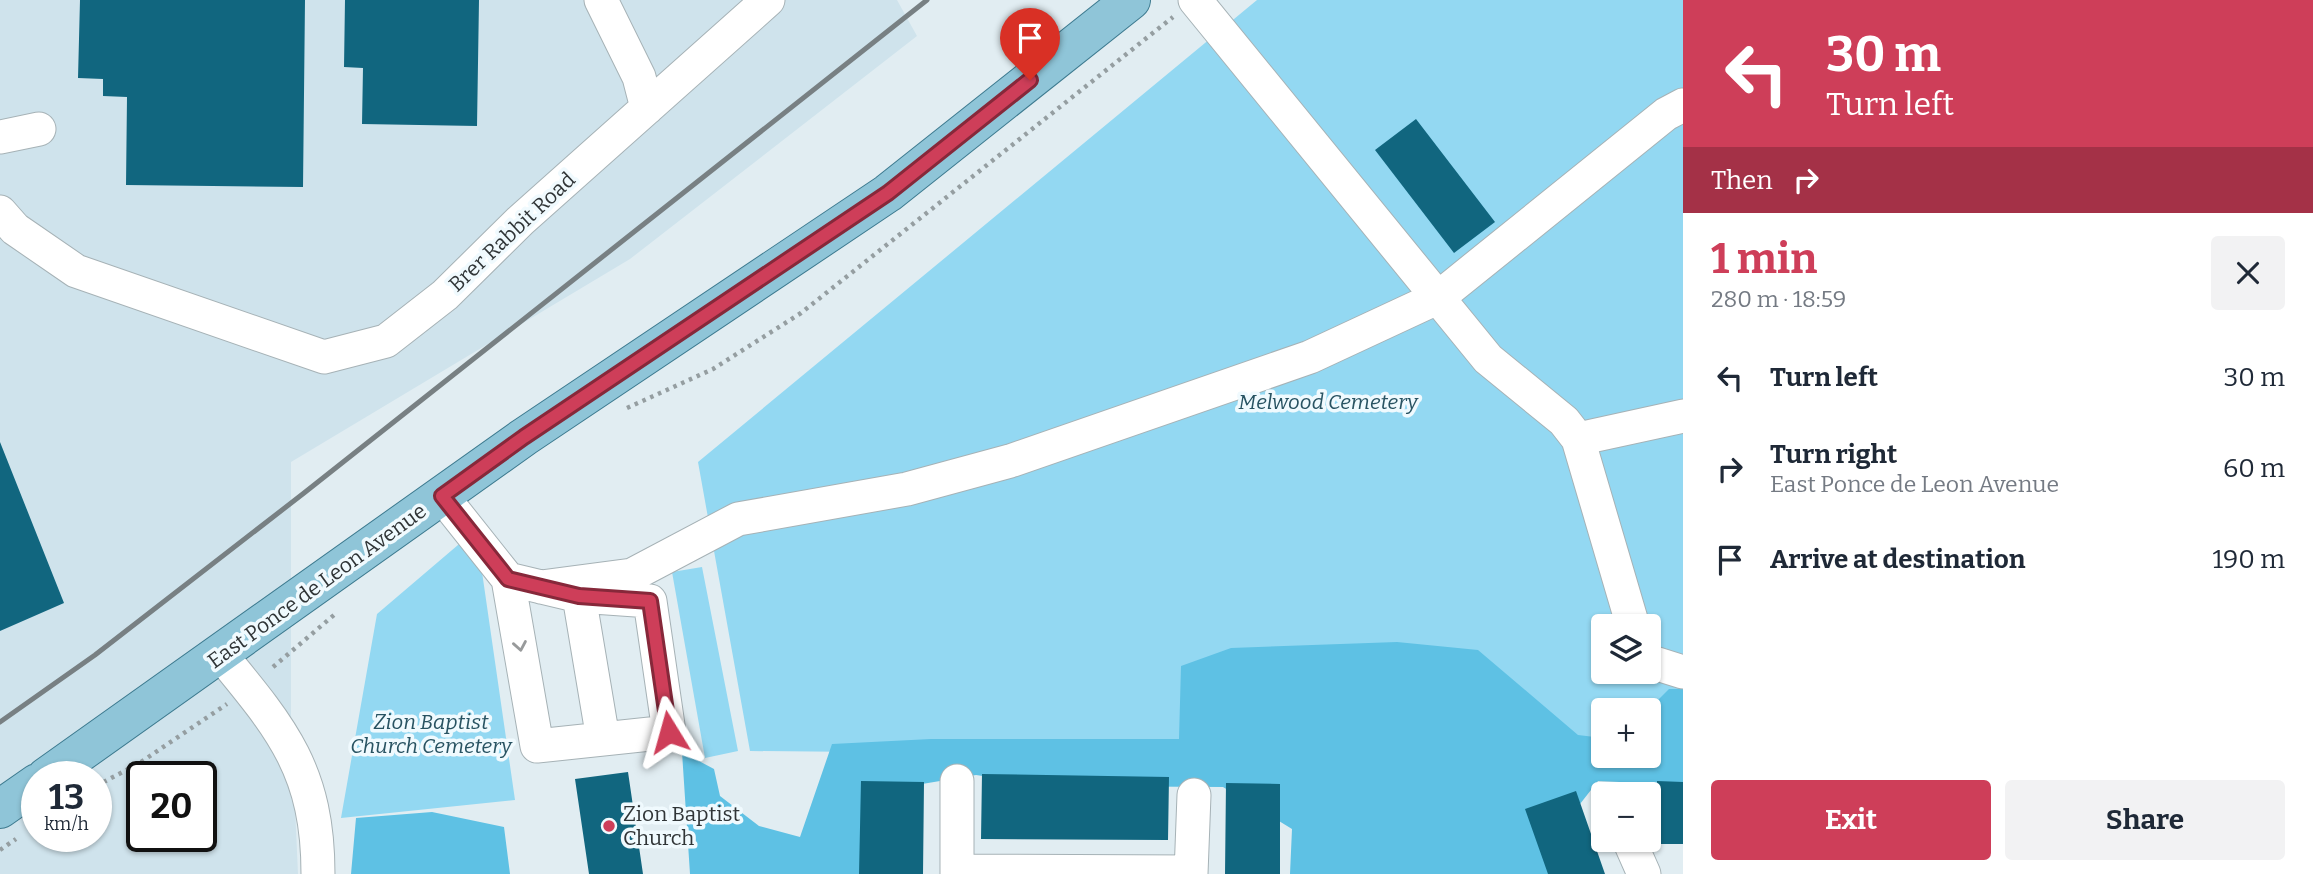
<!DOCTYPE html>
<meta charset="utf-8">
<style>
body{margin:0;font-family:Bitter,serif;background:#f2f2f3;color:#1f2937;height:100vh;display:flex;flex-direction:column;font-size:26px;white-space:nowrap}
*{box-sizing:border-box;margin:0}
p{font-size:23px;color:#747a83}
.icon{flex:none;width:38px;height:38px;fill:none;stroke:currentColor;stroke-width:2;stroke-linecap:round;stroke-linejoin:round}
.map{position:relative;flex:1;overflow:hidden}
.side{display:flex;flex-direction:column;background:#fff;width:630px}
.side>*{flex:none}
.hud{background:#ce3e59;color:#fff;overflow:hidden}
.tools{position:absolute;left:1591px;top:614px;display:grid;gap:14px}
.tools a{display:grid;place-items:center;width:70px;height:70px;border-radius:7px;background:#fff;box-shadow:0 2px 5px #0004;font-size:35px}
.speed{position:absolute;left:21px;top:761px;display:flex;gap:14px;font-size:35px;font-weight:700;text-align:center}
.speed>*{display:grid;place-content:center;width:91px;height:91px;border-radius:50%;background:#fff;box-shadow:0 2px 5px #0004;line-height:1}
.speed small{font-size:18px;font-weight:400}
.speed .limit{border:4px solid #111;border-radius:10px;background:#fff;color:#111}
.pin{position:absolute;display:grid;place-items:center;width:60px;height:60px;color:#fff;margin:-72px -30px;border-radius:50% 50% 50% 0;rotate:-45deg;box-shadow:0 0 7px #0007}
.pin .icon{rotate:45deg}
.me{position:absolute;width:77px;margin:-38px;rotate:352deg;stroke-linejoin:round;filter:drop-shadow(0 0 5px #0008)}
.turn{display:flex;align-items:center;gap:24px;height:147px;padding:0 28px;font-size:32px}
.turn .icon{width:91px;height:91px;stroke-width:2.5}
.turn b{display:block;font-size:49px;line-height:60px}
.then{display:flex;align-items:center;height:66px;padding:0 28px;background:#0003;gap:14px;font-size:26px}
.round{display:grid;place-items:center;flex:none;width:74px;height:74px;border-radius:7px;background:#f2f2f3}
.summary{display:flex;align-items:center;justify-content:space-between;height:119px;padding:0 28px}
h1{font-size:42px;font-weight:700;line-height:52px;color:#ce3e59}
.action{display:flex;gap:14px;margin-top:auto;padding:14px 28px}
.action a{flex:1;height:80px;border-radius:7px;background:#ce3e59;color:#fff;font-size:28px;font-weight:700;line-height:80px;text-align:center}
.action a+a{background:#f2f2f3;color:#1f2937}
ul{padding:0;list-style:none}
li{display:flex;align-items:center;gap:21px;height:91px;padding:0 28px}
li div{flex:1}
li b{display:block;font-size:26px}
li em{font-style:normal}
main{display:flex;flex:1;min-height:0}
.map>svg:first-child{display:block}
.built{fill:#cfe3ec;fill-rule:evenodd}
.green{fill:#93d8f2;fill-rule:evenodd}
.forest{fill:#5ec1e4}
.building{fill:#11667f}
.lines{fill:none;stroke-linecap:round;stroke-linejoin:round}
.minor-casing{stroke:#a6b2b6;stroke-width:35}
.major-casing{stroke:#3d7a8f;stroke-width:40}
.path{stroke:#959ea1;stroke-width:4.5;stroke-dasharray:3.5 5;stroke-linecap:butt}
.minor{stroke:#fff;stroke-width:33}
.major{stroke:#8fc5d8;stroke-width:38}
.rail{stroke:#788083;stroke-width:5}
.oneway{stroke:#989a9b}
.route-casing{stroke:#86283a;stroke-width:18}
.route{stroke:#ce3e59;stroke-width:12}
.poi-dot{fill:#ce3e59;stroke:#f0fafe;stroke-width:2.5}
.labels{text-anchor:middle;stroke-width:7;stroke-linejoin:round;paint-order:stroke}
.street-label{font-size:21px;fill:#303537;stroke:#f0fafe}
.park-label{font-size:21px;font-style:italic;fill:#285362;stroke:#f0fafe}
.poi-label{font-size:21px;fill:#303537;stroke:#f0fafe;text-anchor:start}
</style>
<main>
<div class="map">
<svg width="1683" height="874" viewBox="0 0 1683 874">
<rect width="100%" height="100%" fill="#e1edf2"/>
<path class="built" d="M0 0H897L917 36 630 259 291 462V715L298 874H0ZM37 777H96V836H37ZM142 777H201V836H142Z"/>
<path class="green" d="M1257 0H1683V760L750 751 698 462ZM1603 626H1648V672H1603ZM1603 710H1648V756H1603Z
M465 539 481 565 515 800 341 818 377 614Z
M702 567 738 751 705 758 672 572Z"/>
<path class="forest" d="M1397 642 1478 650 1578 735 1603 738V756H1648V710L1669 689H1683V785L1598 781 1562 827 1563 874H1290L1292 829 1223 787 1051 786 976 775 892 789 864 874H690L682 752 714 769 720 796 759 826 800 837 832 744 931 739H1179L1181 666 1231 648Z
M432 812 504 827 510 874H351L356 818Z"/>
<path class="building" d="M80 0H305L303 187 126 185 127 97 103 96V79L78 78Z
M345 0H479L477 126 362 124 363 68 344 67Z
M1416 119 1495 222 1454 253 1375 150Z
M0 442 64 603 0 631Z
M628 772 643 874H589L575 779Z
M982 774 1169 777 1168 840 981 839Z
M861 781 924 782 923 874H859Z
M1657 781 1683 782V844H1656Z
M1226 783 1280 784V874H1225Z
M1576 791 1605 874H1548L1525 809Z"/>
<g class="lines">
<defs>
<path id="minor" d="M601 0 639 77 647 108
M1195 0 1488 359 1564 421 1578 439 1633 626
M0 137 39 129
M0 212 15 229 76 271 324 357 386 341 445 295 520 221 768 0
M1578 439 1683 416
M442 496 508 579 537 746 669 732 650 601 579 596 508 579
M541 587 632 575 738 519 907 489 1010 461 1310 357 1439 297 1666 114 1683 105
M579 596 603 739
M221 655C283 730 318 772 318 874
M1648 661 1683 672
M1629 840 1644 874
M957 871 1191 872
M957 874V781
M1191 874 1194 795"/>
<path id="major" d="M46 777 524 437 888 193 1131 0
M0 809 37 783"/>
</defs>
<use href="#minor" class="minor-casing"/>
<use href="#major" class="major-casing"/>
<path class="path" d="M627 408 713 369 801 313 1173 17
M273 667 334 615
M96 786 138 764 227 704
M0 850 16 839"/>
<use href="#minor" class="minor"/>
<use href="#major" class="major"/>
<path class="rail" d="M0 722 95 655 304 493 927 0"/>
</g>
<defs><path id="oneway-chevron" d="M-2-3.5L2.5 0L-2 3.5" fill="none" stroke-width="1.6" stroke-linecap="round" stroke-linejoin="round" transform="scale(1.75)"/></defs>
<use class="oneway" href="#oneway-chevron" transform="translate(520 646) rotate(80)"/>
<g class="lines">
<defs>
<path id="route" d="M669 732 650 601 579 596 508 579 442 496 524 437 888 193 1030 80"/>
</defs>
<use href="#route" class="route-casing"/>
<use href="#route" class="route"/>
</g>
<circle class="poi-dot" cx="609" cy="826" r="7"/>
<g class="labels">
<g class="street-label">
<text transform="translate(512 232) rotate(-43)" y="7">Brer Rabbit Road</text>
<text transform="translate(317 586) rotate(-36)" y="7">East Ponce de Leon Avenue</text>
</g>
<g class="park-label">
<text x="1328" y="409">Melwood Cemetery</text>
<text x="431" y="729">Zion Baptist<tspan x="431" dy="24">Church Cemetery</tspan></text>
</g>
<g class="poi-label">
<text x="623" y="821">Zion Baptist<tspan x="623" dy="24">Church</tspan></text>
</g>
</g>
</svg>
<div class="tools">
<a><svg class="icon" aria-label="layers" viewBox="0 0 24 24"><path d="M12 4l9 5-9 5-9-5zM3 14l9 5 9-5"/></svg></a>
<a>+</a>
<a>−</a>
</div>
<div class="speed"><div>13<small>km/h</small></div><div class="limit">20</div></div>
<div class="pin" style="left:1030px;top:80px;background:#d93025"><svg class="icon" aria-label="arrive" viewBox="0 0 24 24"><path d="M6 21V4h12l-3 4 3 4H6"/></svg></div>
<svg class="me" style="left:669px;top:732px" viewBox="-20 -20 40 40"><path d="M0-17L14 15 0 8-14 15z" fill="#ce3e59" stroke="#fff" stroke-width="4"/></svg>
</div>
<section class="side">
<div class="hud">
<div class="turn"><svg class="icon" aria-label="left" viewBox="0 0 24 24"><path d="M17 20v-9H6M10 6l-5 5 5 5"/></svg><div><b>30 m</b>Turn left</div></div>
<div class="then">Then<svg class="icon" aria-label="right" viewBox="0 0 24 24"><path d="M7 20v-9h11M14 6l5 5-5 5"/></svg></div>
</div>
<div class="summary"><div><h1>1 min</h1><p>280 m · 18:59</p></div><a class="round"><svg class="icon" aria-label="close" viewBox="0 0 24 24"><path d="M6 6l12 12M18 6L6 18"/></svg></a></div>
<ul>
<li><svg class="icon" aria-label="left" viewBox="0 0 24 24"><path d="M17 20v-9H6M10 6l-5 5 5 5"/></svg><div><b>Turn left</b></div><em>30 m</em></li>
<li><svg class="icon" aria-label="right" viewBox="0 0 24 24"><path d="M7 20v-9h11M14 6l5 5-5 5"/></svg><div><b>Turn right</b><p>East Ponce de Leon Avenue</p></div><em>60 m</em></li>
<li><svg class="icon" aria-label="arrive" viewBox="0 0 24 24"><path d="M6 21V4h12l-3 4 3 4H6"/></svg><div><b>Arrive at destination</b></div><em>190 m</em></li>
</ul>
<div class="action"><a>Exit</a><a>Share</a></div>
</section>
</main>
